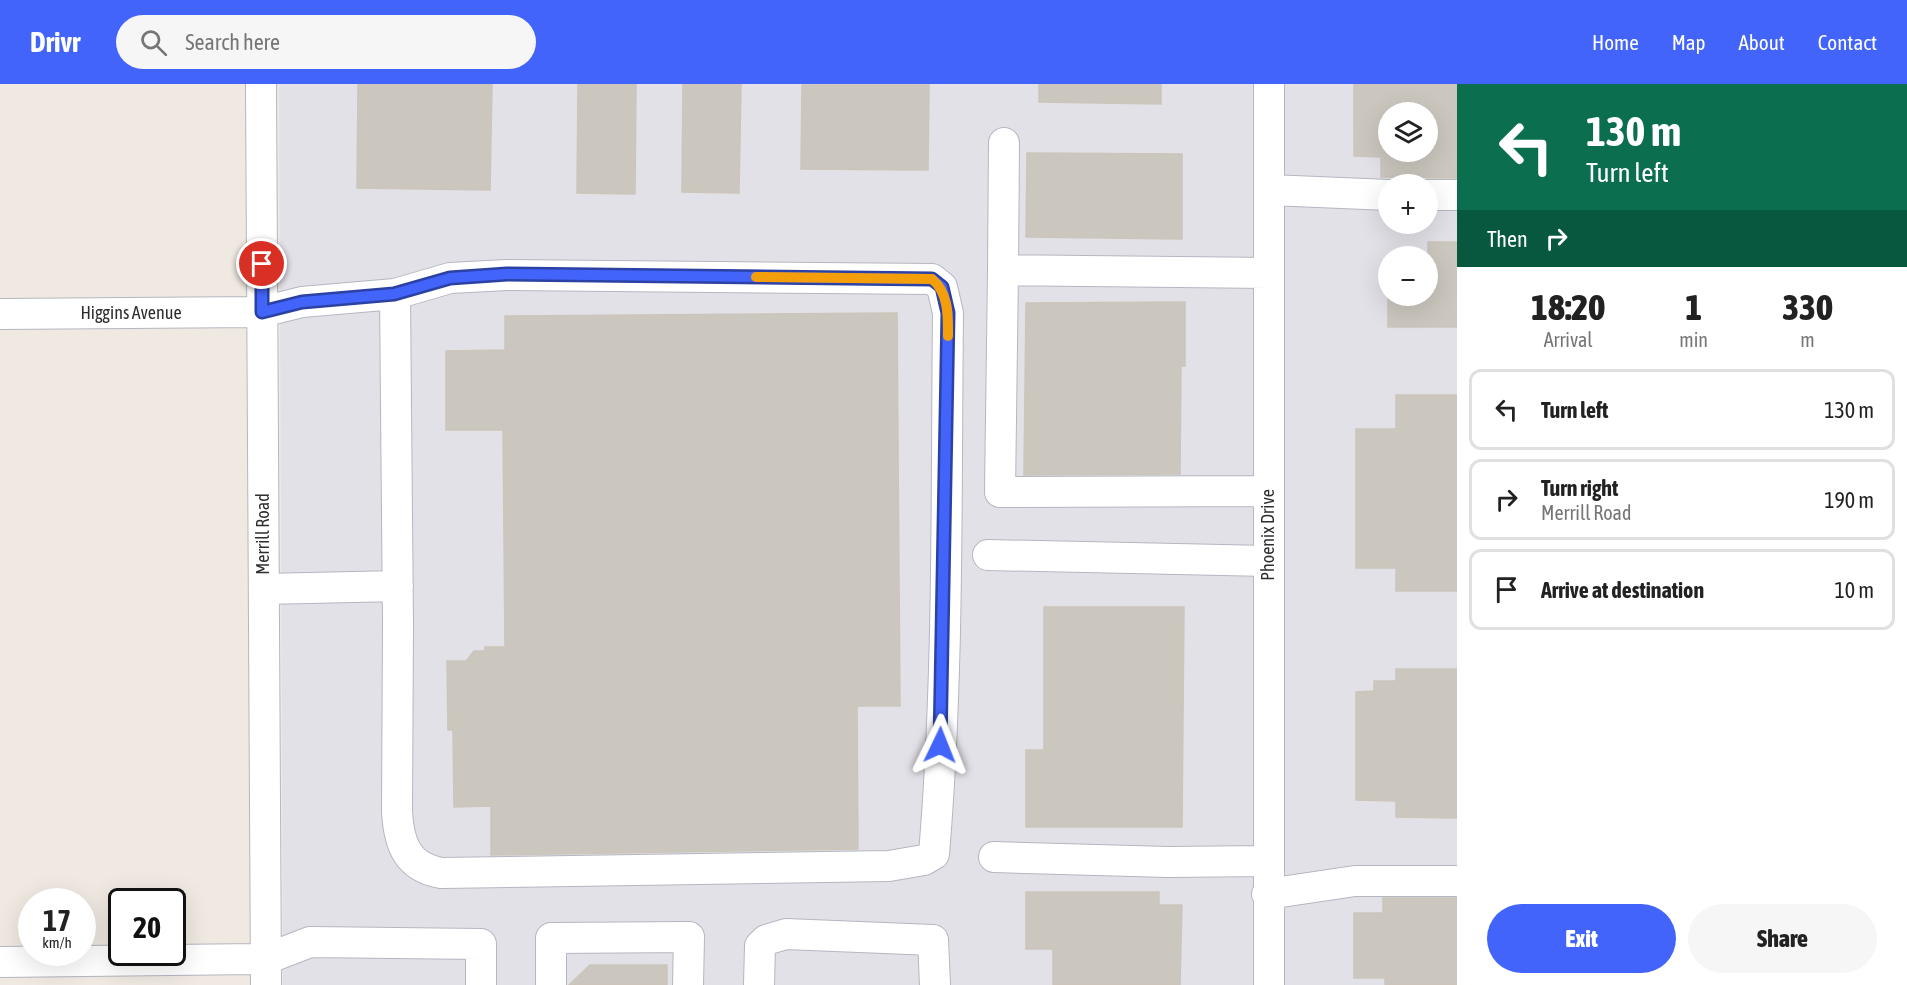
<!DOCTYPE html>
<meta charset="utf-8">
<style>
body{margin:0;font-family:"Asap Condensed",sans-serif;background:#f6f6f6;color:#222;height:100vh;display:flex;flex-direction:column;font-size:22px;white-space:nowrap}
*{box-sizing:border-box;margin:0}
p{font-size:20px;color:#767676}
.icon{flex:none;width:33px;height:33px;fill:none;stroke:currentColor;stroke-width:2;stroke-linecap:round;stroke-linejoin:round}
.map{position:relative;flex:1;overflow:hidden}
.side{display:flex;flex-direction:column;background:#fff;width:450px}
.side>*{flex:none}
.guide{background:#0b6e4f;color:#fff;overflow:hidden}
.tools{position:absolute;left:1378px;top:18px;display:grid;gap:12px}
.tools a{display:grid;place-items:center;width:60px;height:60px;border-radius:50%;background:#fff;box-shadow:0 6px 24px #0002;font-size:30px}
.speed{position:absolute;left:18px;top:804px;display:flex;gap:12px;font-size:30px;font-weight:700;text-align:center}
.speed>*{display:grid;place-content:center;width:78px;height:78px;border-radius:50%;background:#fff;box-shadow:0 6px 24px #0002;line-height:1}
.speed small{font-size:15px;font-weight:400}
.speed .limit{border:3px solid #111;border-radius:9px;background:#fff;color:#111}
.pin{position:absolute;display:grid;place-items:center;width:51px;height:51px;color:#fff;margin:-26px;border:3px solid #fff;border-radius:50%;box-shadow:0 2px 6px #0007}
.me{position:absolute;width:66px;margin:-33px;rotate:2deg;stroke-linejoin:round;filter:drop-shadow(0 0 4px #0008)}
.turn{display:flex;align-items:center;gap:21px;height:126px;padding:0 30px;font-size:27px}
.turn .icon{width:78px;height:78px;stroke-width:2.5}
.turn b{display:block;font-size:42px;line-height:51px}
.then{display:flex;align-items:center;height:57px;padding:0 30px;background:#0003;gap:12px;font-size:22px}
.eta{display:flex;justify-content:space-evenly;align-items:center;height:102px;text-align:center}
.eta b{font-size:36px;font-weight:800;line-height:42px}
.primary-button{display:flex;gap:12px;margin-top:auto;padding:12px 30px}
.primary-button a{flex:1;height:69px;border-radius:36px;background:#4264fb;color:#fff;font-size:24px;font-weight:800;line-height:69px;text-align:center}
.primary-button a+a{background:#f6f6f6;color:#222}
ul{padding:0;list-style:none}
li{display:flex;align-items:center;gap:18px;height:81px;margin:0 12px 9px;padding:0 18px;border:3px solid #e0e0e0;border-radius:12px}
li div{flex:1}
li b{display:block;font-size:22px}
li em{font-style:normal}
header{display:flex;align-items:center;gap:36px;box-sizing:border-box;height:84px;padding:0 30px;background:#4264fb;color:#fff}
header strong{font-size:28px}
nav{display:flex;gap:33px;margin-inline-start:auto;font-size:21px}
.search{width:420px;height:54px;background:#f6f6f6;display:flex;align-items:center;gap:15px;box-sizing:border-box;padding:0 21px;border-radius:33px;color:#767676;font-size:22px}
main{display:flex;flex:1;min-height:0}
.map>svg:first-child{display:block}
.industrial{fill:#e3e1e8;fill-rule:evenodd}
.building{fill:#cbc7bf;stroke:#cbc5ba;stroke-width:1.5;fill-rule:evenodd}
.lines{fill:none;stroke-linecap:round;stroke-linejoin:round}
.minor-casing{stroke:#b4b7c1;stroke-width:32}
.minor{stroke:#fff;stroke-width:30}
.route-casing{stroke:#2b41a3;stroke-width:15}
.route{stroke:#4264fb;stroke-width:10}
.slow{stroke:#f59e0b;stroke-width:10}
.labels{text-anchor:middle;stroke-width:6;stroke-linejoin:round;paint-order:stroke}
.street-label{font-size:18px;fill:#2e2e2e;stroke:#fff}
</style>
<header>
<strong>Drivr</strong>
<div class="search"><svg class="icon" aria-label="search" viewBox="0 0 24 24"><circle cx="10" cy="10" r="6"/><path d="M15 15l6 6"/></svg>Search here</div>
<nav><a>Home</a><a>Map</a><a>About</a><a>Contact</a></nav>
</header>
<main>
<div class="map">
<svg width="1457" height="901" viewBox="0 0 1457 901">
<rect width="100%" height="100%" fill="#efe9e1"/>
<path class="industrial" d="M279 0H1457V901H283ZM1389 28H1428V68H1389ZM1389 100H1428V140H1389ZM1389 172H1428V212H1389Z"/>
<path class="building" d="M358 0H492L490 106 357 104Z
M578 0H636L635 110 577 109Z
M683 0H741L739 109 682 108Z
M1039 0H1161V20L1039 18Z
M1354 0H1457V94L1381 93V73L1354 72ZM1389 28H1428V68H1389Z
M802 1H929L928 86 801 85Z
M1027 69 1182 70V155L1026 153Z
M1428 158H1457V243H1388V212H1428Z
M1185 218V282H1181L1180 390 1024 391 1026 219Z
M897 229 900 622H857L858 765 491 771V722L454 723 453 646H448L447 577H466L474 567H485V563H505L503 346H446V267L505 266V232Z
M1396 311H1457V507H1396V484H1356V345H1396Z
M1044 523H1184L1182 743H1026V666H1044Z
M1396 585H1457V734L1396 733V717L1356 716V608L1374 607V597H1396Z
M1026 808H1159V821H1182L1180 901H1053V865H1026Z
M1383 814H1457V901H1385V894H1354V829H1383Z
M590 881H667V901H569Z"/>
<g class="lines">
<defs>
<path id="minor" d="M261 0 266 901
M1004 59 1003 186 1269 189
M1269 106 1389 111
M1428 111H1457
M1003 186 1000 408 1268 407
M0 230 262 228 302 218 395 210 450 194 507 191 932 195 942 203 948 229C946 409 949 591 934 770L924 776 889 782 441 789C407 783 399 760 397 728L398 540 395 210
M988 471 1268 477
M264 505 398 502
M994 773 1168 778 1267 777
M1267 810 1355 797H1457
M0 878 266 875 310 858 481 860V901
M551 901V854L689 853 688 901
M759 901 760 862 766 856 786 850 933 856 935 901
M1269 901V0"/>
</defs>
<use href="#minor" class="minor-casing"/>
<use href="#minor" class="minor"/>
</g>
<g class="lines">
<defs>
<path id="route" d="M262 180V228L302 218 394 210 450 194 507 190 932 195 942 203 948 229 940 661"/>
</defs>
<use href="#route" class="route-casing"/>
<use href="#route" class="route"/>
<path class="slow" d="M756 193 932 195C949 209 948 232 948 252"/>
</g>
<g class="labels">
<g class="street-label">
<text x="131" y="235">Higgins Avenue</text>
<text transform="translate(263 450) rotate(-90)" y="6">Merrill Road</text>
<text transform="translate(1268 451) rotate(-90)" y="6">Phoenix Drive</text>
</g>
</g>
</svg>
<div class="tools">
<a><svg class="icon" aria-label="layers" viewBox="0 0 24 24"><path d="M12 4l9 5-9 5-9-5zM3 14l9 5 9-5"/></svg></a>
<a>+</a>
<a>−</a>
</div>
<div class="speed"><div>17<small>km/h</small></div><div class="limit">20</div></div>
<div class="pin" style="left:262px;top:180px;background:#d93025"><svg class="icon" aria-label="arrive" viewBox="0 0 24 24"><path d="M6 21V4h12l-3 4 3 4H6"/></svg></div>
<svg class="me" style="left:940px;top:661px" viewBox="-20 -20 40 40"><path d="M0-17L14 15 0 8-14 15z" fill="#4264fb" stroke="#fff" stroke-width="4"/></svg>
</div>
<section class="side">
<div class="guide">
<div class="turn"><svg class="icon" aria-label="left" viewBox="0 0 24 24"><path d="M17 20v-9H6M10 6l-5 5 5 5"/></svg><div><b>130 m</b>Turn left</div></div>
<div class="then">Then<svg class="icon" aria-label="right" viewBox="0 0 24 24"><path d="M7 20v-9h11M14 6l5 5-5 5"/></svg></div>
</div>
<div class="eta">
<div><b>18:20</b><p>Arrival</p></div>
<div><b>1</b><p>min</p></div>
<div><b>330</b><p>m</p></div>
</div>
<ul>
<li><svg class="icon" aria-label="left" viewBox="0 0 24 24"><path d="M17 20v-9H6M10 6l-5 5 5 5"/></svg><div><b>Turn left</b></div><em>130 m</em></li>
<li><svg class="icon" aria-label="right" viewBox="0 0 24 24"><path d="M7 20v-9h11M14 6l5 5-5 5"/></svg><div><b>Turn right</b><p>Merrill Road</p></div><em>190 m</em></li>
<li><svg class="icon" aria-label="arrive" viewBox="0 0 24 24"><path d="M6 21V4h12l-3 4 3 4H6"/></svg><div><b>Arrive at destination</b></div><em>10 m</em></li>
</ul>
<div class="primary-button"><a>Exit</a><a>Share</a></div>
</section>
</main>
